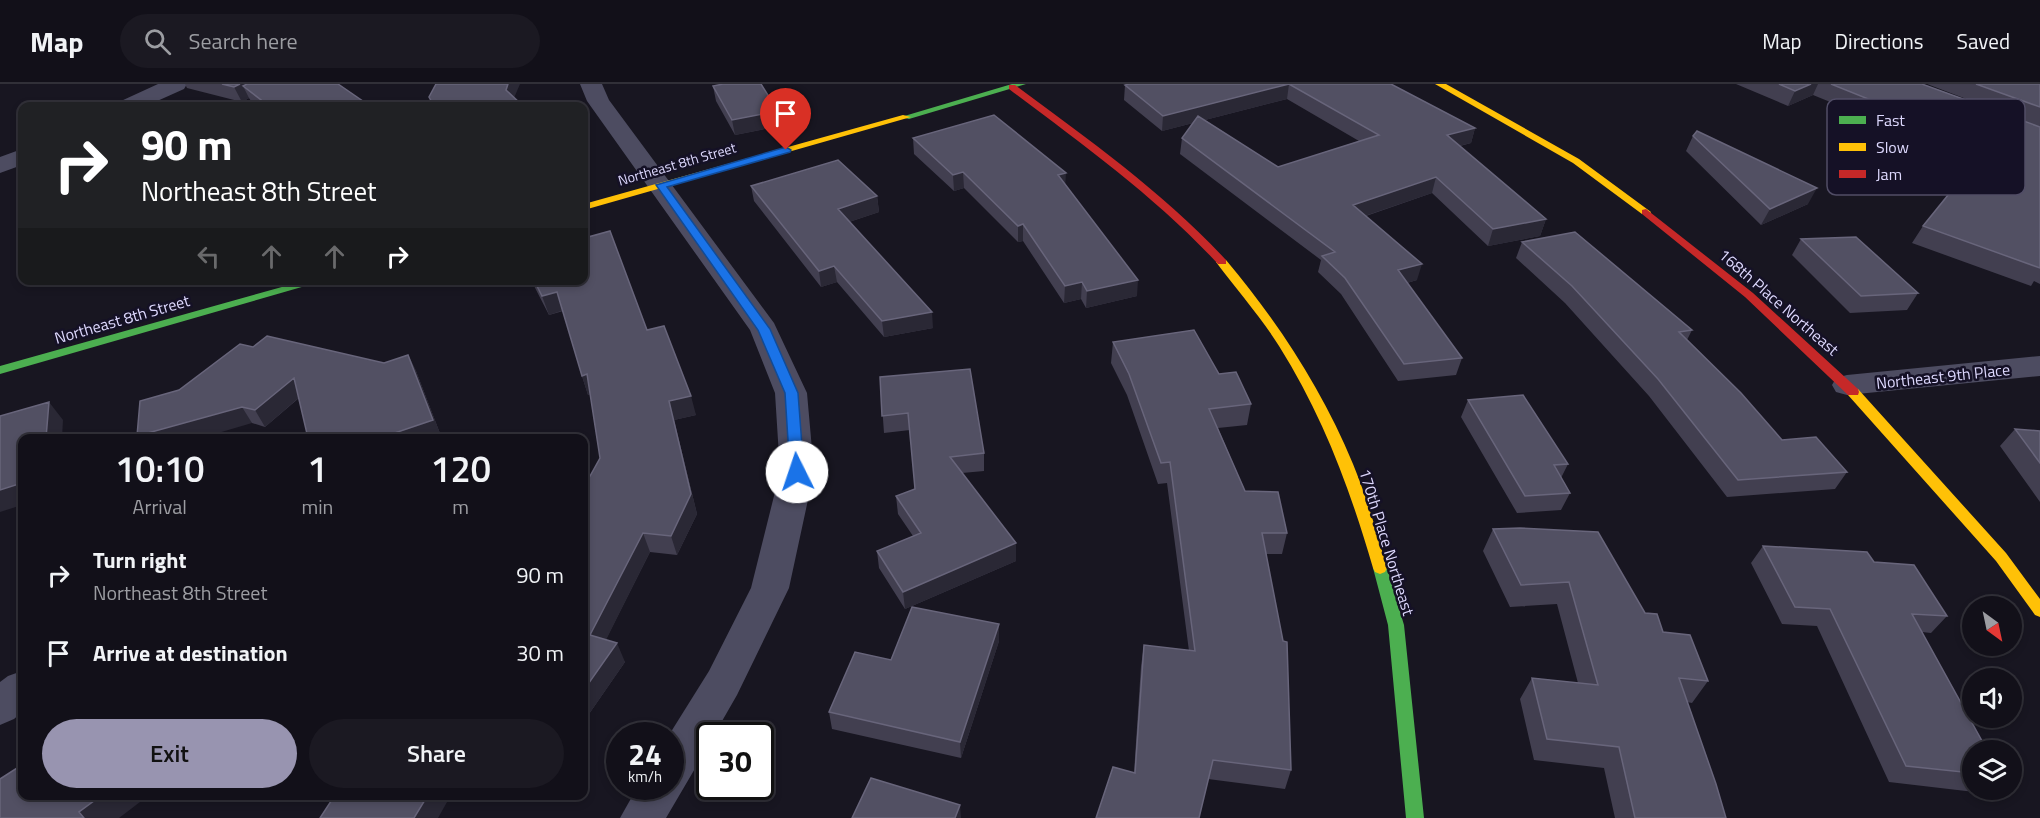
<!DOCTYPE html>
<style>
body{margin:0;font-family:"Titillium Web",sans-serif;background:#1b1922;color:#f1f3f6;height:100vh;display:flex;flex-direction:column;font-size:22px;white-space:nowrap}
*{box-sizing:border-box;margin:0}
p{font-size:20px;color:#9c9da2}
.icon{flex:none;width:33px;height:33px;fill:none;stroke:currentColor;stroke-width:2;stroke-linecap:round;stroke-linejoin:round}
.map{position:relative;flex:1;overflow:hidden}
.panel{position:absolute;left:18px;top:350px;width:570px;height:366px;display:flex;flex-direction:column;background:#121019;border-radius:12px;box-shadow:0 3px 9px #0003,0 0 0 2px #313038}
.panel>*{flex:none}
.guide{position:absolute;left:18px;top:18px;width:570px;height:183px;border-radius:12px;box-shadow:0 3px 9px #0003,0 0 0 2px #313038;background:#202124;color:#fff;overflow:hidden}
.needle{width:39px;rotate:147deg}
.tools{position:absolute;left:1962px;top:512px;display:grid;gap:12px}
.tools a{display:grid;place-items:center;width:60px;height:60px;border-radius:50%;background:#121019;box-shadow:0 3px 9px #0003,0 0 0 2px #313038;font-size:30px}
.speed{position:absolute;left:606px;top:638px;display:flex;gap:12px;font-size:30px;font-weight:700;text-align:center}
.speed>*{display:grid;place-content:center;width:78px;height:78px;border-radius:50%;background:#121019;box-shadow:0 3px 9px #0003,0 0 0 2px #313038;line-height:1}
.speed small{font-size:15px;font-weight:400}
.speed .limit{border:3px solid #111;border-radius:9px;background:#fff;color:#111}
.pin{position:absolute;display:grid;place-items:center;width:51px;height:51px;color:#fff;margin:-62px -26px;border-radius:50% 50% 50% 0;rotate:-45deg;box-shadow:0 0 6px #0007}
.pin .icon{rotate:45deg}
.me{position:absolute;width:66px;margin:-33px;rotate:356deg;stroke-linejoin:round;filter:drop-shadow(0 0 4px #0008)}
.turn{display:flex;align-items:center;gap:21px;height:126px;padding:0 24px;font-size:27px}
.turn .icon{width:78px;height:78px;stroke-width:2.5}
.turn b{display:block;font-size:42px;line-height:51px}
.lanes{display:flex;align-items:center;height:57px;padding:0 24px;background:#0003;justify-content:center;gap:30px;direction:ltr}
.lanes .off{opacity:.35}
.eta{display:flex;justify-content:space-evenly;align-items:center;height:102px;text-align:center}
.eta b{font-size:36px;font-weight:600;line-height:42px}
.button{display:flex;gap:12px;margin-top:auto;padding:12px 24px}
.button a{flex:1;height:69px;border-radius:36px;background:#9894b0;color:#111;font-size:24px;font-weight:600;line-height:69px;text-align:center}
.button a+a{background:#1b1922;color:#f1f3f6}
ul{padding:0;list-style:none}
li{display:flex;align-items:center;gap:18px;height:78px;padding:0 24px}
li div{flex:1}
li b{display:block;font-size:22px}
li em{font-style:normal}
header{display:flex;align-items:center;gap:36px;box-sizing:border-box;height:84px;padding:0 30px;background:#121019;border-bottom:2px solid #313038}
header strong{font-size:28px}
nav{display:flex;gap:33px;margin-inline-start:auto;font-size:21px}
.search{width:420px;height:54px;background:#1b1922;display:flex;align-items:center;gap:15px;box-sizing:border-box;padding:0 21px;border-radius:33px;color:#9c9da2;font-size:22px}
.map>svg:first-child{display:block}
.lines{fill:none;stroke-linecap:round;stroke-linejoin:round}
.street{fill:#4d4c61;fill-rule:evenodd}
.fast{fill:#4caf50;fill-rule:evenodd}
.slow{fill:#ffc107;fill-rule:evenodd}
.jam{fill:#c62828;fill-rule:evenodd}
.wall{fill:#423f50;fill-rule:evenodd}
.shaded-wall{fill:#2a2835}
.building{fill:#525063;stroke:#68657b;stroke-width:1.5}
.route{fill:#1a73e8;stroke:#114b97;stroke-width:1.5}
.labels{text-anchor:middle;stroke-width:5;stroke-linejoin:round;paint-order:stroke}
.far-street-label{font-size:14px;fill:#ddd8fd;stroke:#151126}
.street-label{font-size:16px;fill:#ddd8fd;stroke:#151126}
.key{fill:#151126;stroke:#514d66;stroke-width:1.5}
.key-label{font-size:16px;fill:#ddd8fd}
</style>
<header>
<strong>Map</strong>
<div class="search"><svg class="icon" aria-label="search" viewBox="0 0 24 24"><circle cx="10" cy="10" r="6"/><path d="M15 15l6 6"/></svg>Search here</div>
<nav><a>Map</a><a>Directions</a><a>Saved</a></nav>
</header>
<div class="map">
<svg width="2040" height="734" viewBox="0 0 2040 734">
<rect width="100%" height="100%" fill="#181621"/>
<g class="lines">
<path class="street" d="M158 0H187L184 5 146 22H118L121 17Z
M580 0H602L609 16 774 239 807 309 814 388 789 504 737 611 714 651H710V659L666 734H620L638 702H670L669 651 709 587 751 504 780 388 775 309 750 246 587 17Z
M22 65V81L0 89V73Z
M2040 272V292L1847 311 1836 308 1832 301 1836 294 1847 291Z
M22 587V628L14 635 0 641V598L8 592Z"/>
<path class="fast" d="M1012 0H1026L909 35 901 33Z
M307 196H326L0 290V282Z
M1380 478 1385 480 1387 484 1404 541 1424 734H1406L1388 541 1373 484 1375 480Z"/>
<path class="slow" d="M1435 0H1446L1579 75 1651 128 1650 130H1642L1573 79Z
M903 31 911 33 584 126V120Z
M1222 175 1226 176C1278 238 1322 305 1353 380 1367 414 1377 449 1387 484L1385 488 1380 490 1375 488 1373 484C1350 405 1323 332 1279 262 1260 232 1237 206 1216 178Z
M1853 304 1858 305 2006 469 2040 515V533L2035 531 1996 477 1848 311 1847 308 1848 305Z"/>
<path class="jam" d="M1009 1H1015C1089 56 1163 108 1226 176V180H1218C1156 113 1082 60 1009 5Z
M1646 125 1753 209 1858 305 1859 308 1858 311H1848L1745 213 1642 130V126Z"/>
</g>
<path class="wall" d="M185 0H338L370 22H258L251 17 249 14 242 18 187 4Z
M1391 0 1475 44 1471 59 1460 62 1546 135 1540 152 1488 162 1432 109 1366 132 1417 196 1407 199 1462 274 1456 291 1398 297 1341 210 1318 188 1321 176 1180 70 1182 54 1193 39 1162 47 1124 16 1125 1ZM1287 15 1359 57 1278 83 1205 36Z
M1736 0H1922L2040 43V200L2034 197 2031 202 1912 159 1923 142 1966 89 1921 71 1929 58 1813 11 1788 22Z
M1927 0H2040V43Z
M713 2 780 42 735 51 716 17Z
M1693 52 1808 120 1761 141 1686 67Z
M913 54 1066 101 1137 212 1086 224 1081 215 1064 219 1023 157 1018 158 964 104 954 107 914 70Z
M751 102 877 112 879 128 849 138 933 244 884 253 837 198 821 203 754 117Z
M1801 155 1918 209 1907 226 1850 229 1792 171Z
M1522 158 1692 246 1687 256 1782 356 1847 388 1835 405 1727 413 1649 312 1565 219 1516 174Z
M531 196H584L647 246 696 331 674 336 697 430 677 471 650 468 606 555 625 578 589 630 584 628V403L600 374 590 310 588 311 582 292 563 227 549 231Z
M1113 258 1219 290 1251 320 1247 341 1218 344 1245 407 1287 449 1282 470H1266L1291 686 1285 705 1208 695 1134 689 1141 582 1144 561 1189 567 1167 399 1158 400 1127 311 1111 279Z
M253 263 384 279 408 271 416 287 441 352 299 314 265 343 252 339 179 306Z
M880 293 984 369V387L962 389 1016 459V477L905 525 879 484 877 467 913 452 898 430 896 412 915 405 910 346 884 349Z
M1468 316 1568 380 1561 394 1570 409 1561 426 1517 429 1461 333Z
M2015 345 2040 347V418L2000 362Z
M1493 445 1645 529 1708 597 1692 619 1687 618 1726 734H1615L1604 684 1534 676 1520 615 1532 594 1578 599 1557 520 1510 523 1483 467Z
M1763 462 1874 478 1947 532 1931 549 1922 548 1972 666V705H1987L1983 709 1889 698 1817 542 1782 540 1751 479Z
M999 540V557L961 674 832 645 829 628 891 576Z"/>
<path class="shaded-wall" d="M240 0H277L243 2 249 14 242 18 234 3Z
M508 0H520L511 21 506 6Z
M1289 0 1287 15 1162 47 1163 32Z
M1811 0H1818L1813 11 1788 22 1795 7Z
M778 27 780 42 735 51 732 36Z
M1475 44 1471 59 1442 66 1447 51Z
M963 88 964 104 954 107 953 91Z
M1066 89 1065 105 1058 91Z
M1436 93 1432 109 1350 137 1353 121Z
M1817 104 1808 120 1761 141 1770 125Z
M877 112 879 128 840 141 838 125Z
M1546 135 1540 152 1488 162 1493 145Z
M1023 140V157L1018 158V142Z
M1422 180 1417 196 1393 203 1398 186Z
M834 182 837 198 821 203 819 187Z
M1138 196 1137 212 1086 224 1087 207Z
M1082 198 1081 215 1064 219 1065 202Z
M557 208 564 226 549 231 542 212Z
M932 228 933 244 884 253 882 237Z
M408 271 416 287 441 352 437 354H380Z
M587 290 594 309 588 311 582 292Z
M294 294 303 310 265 343 255 326Z
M691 312 696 331 674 336 697 430 677 471 671 452 669 317Z
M49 318 63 336 62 354H46Z
M242 323 252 339 201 354H138L137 352Z
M22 399V421L0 428V406Z
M643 449 650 468 599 570 590 551Z
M1016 459V477L905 525 903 508Z
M999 540V557L961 674 960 658Z
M617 559 625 578 589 630 584 618V606Z
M102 711H133L140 718 119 734H84L79 728Z
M428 711H451L438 734H414Z
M960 721 961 734H955Z"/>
<path class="building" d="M222 0H240L234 3Z
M247 0H338L370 22H269L243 2Z
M436 0H508L506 6 523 22H434L429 13Z
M723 0H761L778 27 732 36 713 2Z
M1129 0H1391L1475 44 1447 51 1546 135 1493 145 1436 93 1353 121 1422 180 1398 186 1462 274 1404 280 1345 194 1322 172 1335 168 1182 54 1198 32 1278 83 1379 51 1289 0 1163 32 1125 1Z
M1779 0H1811L1795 7Z
M1831 0H1922L2040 43V184L1923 142 1978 74 1931 55 1948 47Z
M1976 0H2040V23Z
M994 31 1066 89 1058 91 1138 196 1087 207 1082 198 1065 202 1023 140 1018 142 963 88 953 91 913 54Z
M1697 47 1817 104 1770 125 1693 52Z
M838 76 877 112 838 125 932 228 882 237 834 182 819 187 751 102Z
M584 145 588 153 610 147 647 246 664 242 691 312 669 317 691 410 671 452 643 449 590 551 617 559 584 606V403L600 374 587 290 582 292 557 208 542 212 534 196H584Z
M1575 148 1692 246 1679 248 1741 309 1782 356 1816 353 1847 388 1738 396 1658 295 1572 202 1522 158Z
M1856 153 1918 209 1861 212 1801 155Z
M1194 246 1219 290 1236 288 1251 320 1209 325 1245 407 1278 408 1287 449H1262L1283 557 1287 558 1291 686 1213 676 1199 734H1096L1113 683 1135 689 1144 561 1195 567 1170 378 1161 379 1129 290 1113 258Z
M267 252 384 279 408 271 433 336 380 354H308L294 294 255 326 242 323 137 352 140 317 179 306 240 260 253 263Z
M970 285 984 369 950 373 1016 459 903 508 877 467 921 449 896 412 915 405 908 329 882 332 880 293Z
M1523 311 1568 380 1554 381 1570 409 1525 412 1468 316Z
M49 318 46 354H22V399L0 406V332Z
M2015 345 2040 347V379Z
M1520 444 1598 448 1645 529 1657 530 1663 548 1690 551 1708 597 1679 594 1716 700 1726 734H1635L1619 663 1547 655 1532 594 1598 601 1569 498 1521 501 1493 445Z
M1763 462 1867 468 1874 478 1914 481 1947 532 1912 530 1987 666H1972V689L1906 682 1830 525 1795 523Z
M912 523 999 540 960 658 829 628 855 568 891 576Z
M17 684 22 690V711H102L79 728 84 734H0V695Z
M871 694 960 721 955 734H852Z
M335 711H428L414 734H320Z"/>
<path class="route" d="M786 63 791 66 790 68 667 103 770 245 798 309 804 388 797 393 790 388 785 309 758 246 656 101Z"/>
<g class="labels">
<g class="far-street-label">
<text transform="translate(677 80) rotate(-16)" y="5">Northeast 8th Street</text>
</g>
<g class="street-label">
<text transform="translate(1779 218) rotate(41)" y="6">168th Place Northeast</text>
<text transform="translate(122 235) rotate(-16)" y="6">Northeast 8th Street</text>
<text transform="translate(1943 292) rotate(-6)" y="6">Northeast 9th Place</text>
<text transform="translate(1387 458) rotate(73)" y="6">170th Place Northeast</text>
</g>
</g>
<rect x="1827" y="15" width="198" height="96" rx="9" class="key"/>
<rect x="1839" y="32" width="27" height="8" fill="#4caf50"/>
<rect x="1839" y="59" width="27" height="8" fill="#ffc107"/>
<rect x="1839" y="86" width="27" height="8" fill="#c62828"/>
<g class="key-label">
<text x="1876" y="42">Fast</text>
<text x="1876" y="69">Slow</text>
<text x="1876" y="96">Jam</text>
</g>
</svg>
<div class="tools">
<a><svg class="needle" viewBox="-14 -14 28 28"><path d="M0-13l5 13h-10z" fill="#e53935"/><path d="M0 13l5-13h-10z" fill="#9c9da2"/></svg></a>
<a><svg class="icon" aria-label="sound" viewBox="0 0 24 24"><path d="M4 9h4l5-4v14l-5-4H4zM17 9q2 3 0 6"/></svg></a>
<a><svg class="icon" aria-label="layers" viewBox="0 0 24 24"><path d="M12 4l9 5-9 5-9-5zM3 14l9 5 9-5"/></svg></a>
</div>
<div class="speed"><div>24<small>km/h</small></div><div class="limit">30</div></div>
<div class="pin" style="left:786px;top:66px;background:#d93025"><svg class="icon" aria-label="arrive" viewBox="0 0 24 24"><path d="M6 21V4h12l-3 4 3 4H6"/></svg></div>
<svg class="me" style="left:797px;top:388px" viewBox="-20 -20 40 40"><circle r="19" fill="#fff"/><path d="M0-13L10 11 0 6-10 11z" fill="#1a73e8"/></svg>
<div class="guide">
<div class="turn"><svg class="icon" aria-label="right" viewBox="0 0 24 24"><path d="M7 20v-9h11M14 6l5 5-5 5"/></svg><div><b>90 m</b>Northeast 8th Street</div></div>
<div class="lanes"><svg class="icon off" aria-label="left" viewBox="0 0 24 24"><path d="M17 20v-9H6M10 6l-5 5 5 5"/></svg><svg class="icon off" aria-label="ahead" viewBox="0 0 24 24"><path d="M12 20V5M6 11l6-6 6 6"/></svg><svg class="icon off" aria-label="ahead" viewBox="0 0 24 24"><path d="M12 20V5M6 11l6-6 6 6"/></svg><svg class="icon" aria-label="right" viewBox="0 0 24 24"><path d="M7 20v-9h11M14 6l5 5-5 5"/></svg></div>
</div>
<section class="panel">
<div class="eta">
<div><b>10:10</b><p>Arrival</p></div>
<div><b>1</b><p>min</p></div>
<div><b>120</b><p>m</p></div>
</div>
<ul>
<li><svg class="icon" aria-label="right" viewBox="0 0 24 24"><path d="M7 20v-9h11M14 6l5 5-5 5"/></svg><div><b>Turn right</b><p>Northeast 8th Street</p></div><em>90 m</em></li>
<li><svg class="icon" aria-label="arrive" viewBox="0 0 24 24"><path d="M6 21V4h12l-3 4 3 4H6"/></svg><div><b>Arrive at destination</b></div><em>30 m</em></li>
</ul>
<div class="button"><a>Exit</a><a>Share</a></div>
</section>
</div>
